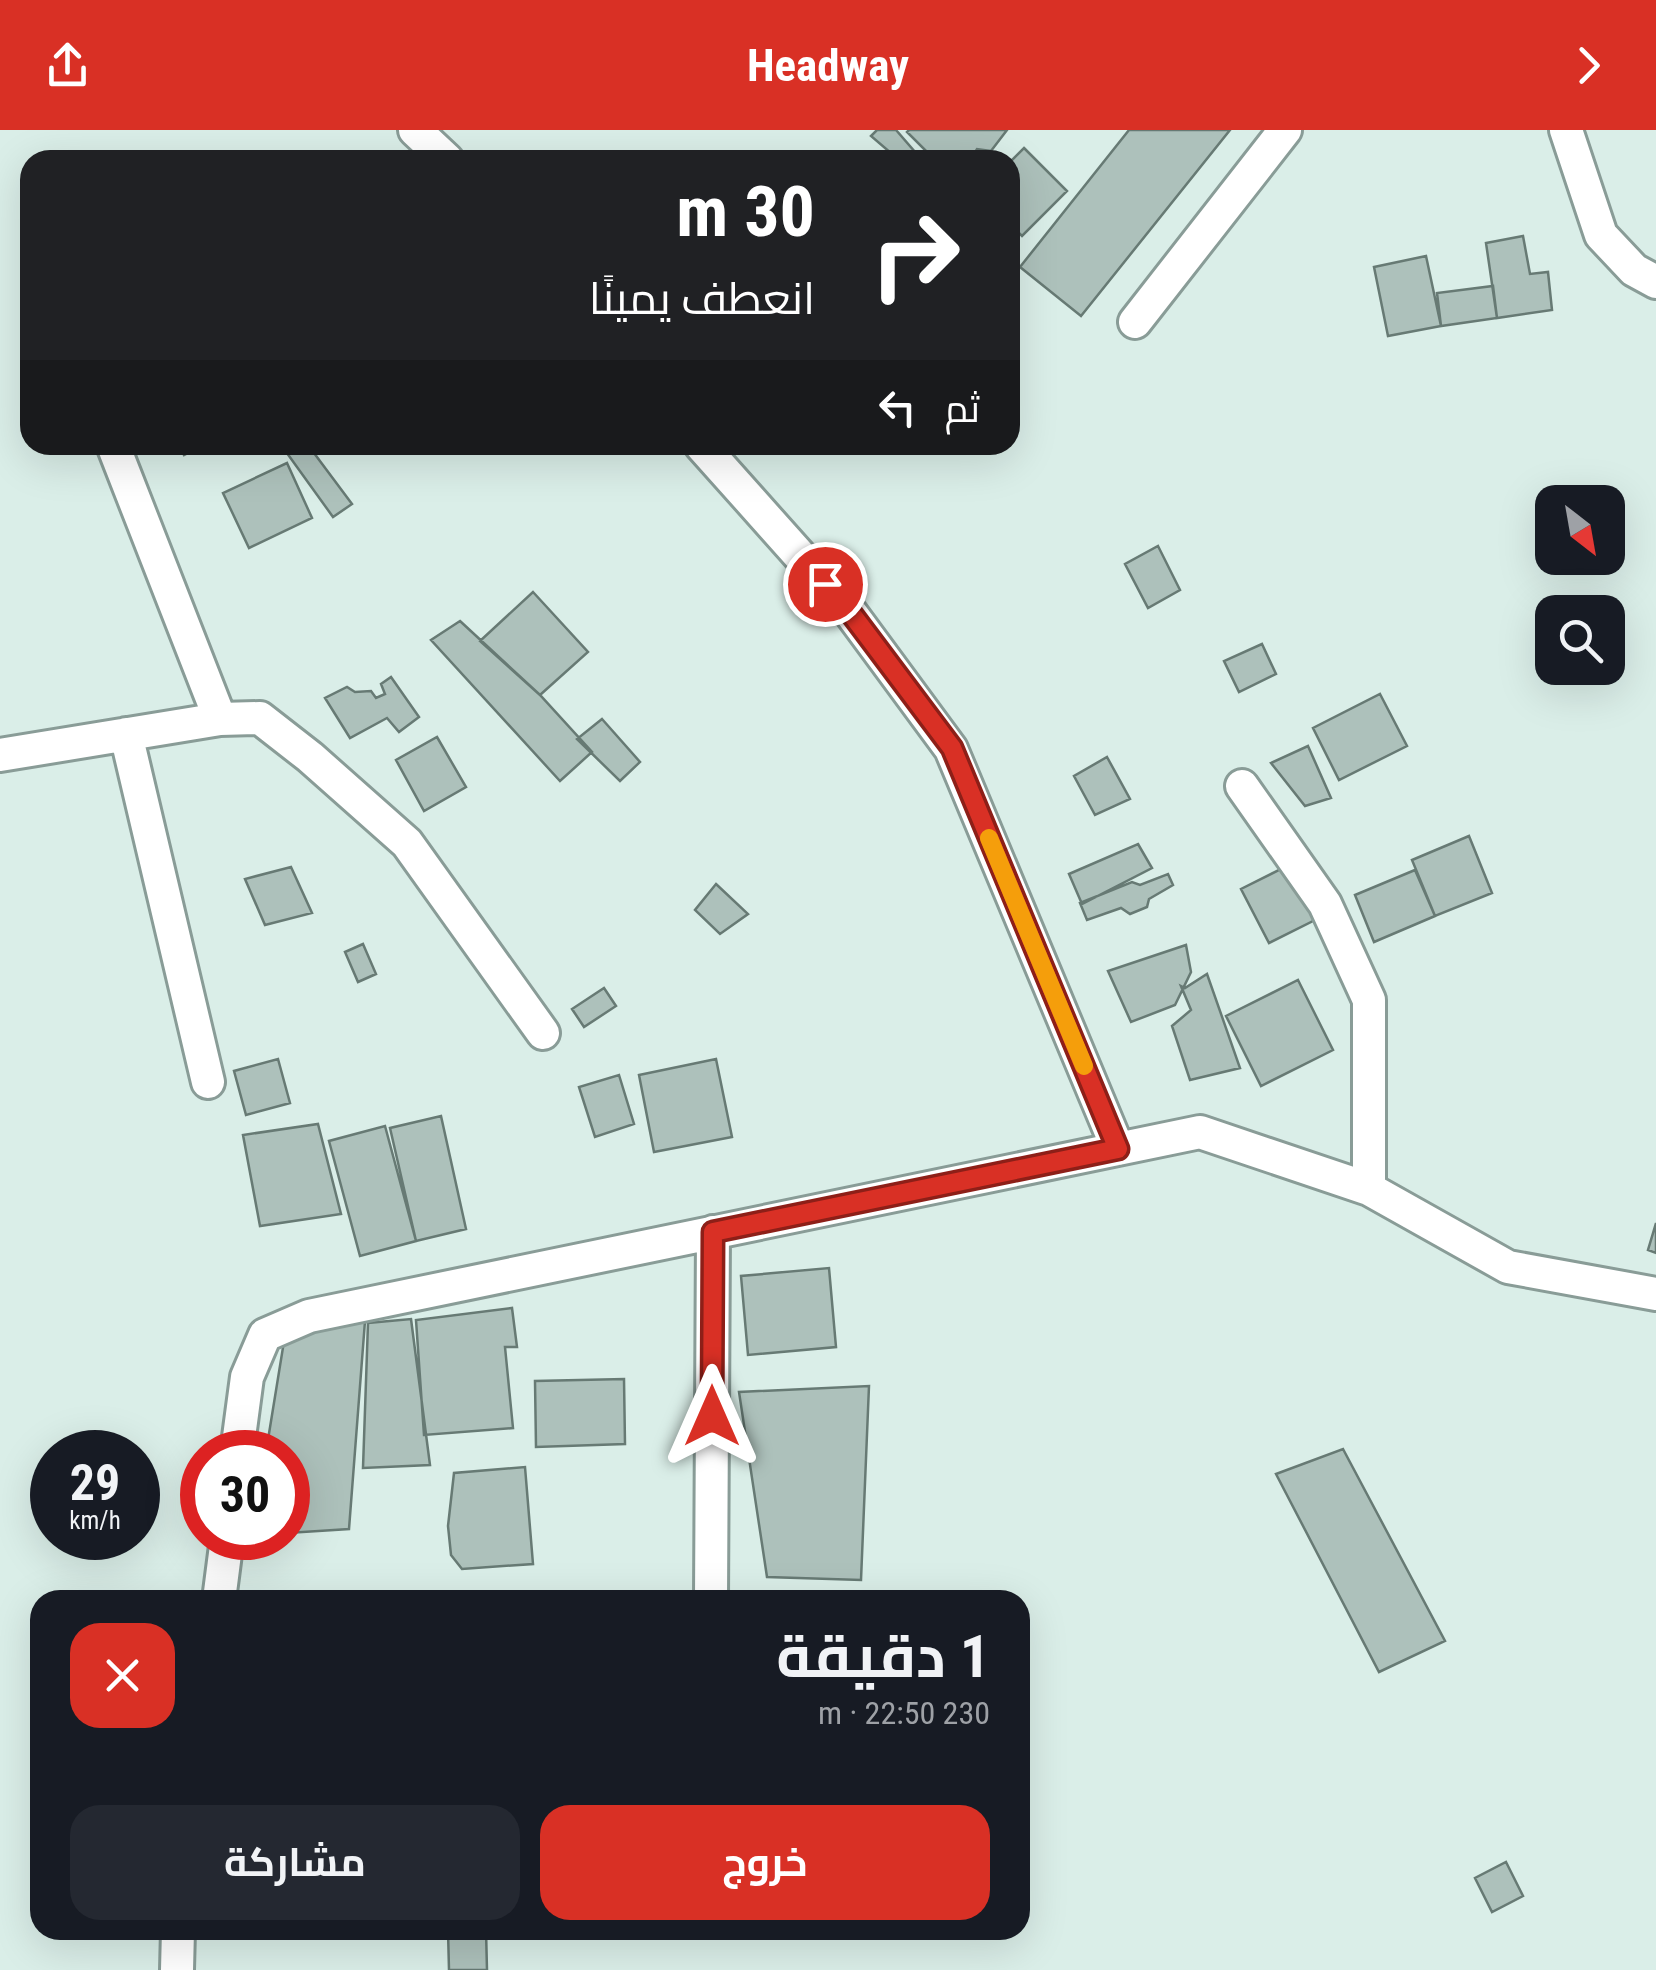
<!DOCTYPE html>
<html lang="ar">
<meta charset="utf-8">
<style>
body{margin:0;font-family:"Roboto Condensed",Cairo,sans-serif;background:#242831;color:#f1f3f6;direction:rtl;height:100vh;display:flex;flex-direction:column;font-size:38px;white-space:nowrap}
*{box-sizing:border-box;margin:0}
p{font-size:32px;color:#9ea1a6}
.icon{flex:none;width:55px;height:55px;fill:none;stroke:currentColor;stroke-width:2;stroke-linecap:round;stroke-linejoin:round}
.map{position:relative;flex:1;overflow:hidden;direction:ltr}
.side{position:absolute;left:30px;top:1460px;width:1000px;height:350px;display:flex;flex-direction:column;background:#171b24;border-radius:30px;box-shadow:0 10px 40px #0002;direction:rtl}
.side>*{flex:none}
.hud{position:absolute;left:20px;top:20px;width:1000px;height:305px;border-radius:30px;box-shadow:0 10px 40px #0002;direction:rtl;background:#202124;color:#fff;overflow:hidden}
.needle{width:65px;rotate:149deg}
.buttons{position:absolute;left:1535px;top:355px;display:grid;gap:20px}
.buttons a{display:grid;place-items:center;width:90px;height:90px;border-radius:20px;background:#171b24;box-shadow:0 10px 40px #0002;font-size:50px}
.speed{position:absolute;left:30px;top:1300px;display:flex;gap:20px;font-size:50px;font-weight:700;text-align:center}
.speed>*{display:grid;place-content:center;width:130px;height:130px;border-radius:50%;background:#171b24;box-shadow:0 10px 40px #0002;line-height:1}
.speed small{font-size:25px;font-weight:400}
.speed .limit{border:15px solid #d22;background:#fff;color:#111}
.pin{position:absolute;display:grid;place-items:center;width:85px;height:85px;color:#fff;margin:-42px;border:5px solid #fff;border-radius:50%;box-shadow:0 2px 10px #0007}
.me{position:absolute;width:110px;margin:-55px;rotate:0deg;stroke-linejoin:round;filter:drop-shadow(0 0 8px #0008)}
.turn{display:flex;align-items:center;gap:35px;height:210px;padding:0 40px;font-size:45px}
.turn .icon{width:130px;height:130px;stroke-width:2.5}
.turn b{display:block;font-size:70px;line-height:85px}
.then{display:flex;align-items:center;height:95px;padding:0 40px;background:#0003;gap:20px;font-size:38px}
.round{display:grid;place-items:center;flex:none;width:105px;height:105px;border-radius:30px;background:#242831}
.overview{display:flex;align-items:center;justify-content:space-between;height:170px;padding:0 40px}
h1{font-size:60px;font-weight:700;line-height:75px}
.cta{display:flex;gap:20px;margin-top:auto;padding:20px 40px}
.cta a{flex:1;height:115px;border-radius:30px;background:#d93025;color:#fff;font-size:40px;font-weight:700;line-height:115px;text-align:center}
.cta a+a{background:#242831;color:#f1f3f6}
header{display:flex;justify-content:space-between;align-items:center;height:130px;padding:0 40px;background:#d93025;color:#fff;font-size:45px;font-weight:700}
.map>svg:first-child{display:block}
.building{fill:#adc1bb;stroke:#677a74;stroke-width:2.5}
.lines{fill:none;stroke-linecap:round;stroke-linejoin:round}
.street-casing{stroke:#899c97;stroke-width:38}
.street{stroke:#fff;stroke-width:32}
.route-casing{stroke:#8d1f18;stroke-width:25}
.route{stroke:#d93025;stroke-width:18}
.slow{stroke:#f59e0b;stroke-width:18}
</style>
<header><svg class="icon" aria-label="forward" viewBox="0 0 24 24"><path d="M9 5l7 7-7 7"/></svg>Headway<svg class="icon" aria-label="share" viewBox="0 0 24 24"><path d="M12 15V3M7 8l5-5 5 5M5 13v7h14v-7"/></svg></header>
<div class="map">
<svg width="1656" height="1840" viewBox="0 0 1656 1840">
<rect width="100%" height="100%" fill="#daeee8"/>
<path class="building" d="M877 0H896L922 30H899L871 6Z
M909 0H1007L991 21 977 19 970 30H959L952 25 946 30H935L907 2Z
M1129 0H1230L1081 186 1020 137Z
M1024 18 1067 61 1022 106 1010 94V32Z
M1523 106 1530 144 1548 142 1552 180 1497 188 1486 113Z
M1426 126 1441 196 1388 206 1374 137Z
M1493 156 1497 188 1441 196 1437 163Z
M179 315H204L184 325Z
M289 315H308L352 374 333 387 284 319Z
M287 333 312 388 249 418 223 363Z
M1158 416 1180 460 1148 478 1125 434Z
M533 462 588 522 540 565 480 511Z
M460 491 540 565 592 622 560 651 431 510Z
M1262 514 1276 544 1239 562 1224 531Z
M391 547 419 587 399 602 387 588 350 608 325 568 347 557 355 562 371 561 376 568 385 564 381 554Z
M1380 564 1407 616 1339 650 1313 598Z
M602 589 640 632 620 651 577 609Z
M437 607 466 657 424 681 396 630Z
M1308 616 1331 668 1305 676 1271 633Z
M1107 627 1130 669 1095 685 1074 646Z
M1469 706 1492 763 1435 786 1412 730Z
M1138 714 1152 738 1082 774 1069 744Z
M1289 735 1317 789 1269 813 1241 759Z
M291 737 312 783 265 795 245 749Z
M1415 740 1435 786 1374 812 1355 765Z
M1168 744 1173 755 1149 769 1147 777 1130 784 1121 778 1087 790 1080 773 1132 752 1140 755Z
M716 754 748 784 720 804 695 780Z
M363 814 376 844 358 852 345 822Z
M1186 815 1191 842 1175 875 1131 892 1108 841Z
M1207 844 1240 938 1190 950 1172 896 1191 880 1181 856 1185 858Z
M1298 850 1333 920 1261 956 1226 886Z
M604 858 616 876 584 897 572 879Z
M278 929 290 973 246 985 234 941Z
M716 929 732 1007 654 1022 639 945Z
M619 945 634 994 595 1007 579 957Z
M441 986 466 1099 416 1111 390 998Z
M318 994 341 1084 260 1096 243 1005Z
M385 996 416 1111 360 1126 329 1011Z
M1656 1093V1123L1648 1120Z
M829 1138 836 1217 748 1225 741 1146Z
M512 1178 517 1217H505L513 1298 424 1305 416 1190Z
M411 1189 430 1335 363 1338 368 1193Z
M365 1191 349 1399 288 1403V1322H266L285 1205Z
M624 1249 625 1314 536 1317 535 1251Z
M869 1256 861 1450 767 1447 739 1262Z
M1343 1319 1445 1511 1379 1542 1276 1344Z
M525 1337 533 1434 462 1439 451 1425 448 1396 454 1343Z
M1506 1732 1523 1766 1492 1782 1475 1748Z
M448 1800H486L487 1840H449Z"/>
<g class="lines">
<defs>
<path id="street" d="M415 0 447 30
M1566 0 1601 105 1634 140 1656 152
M1135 192 1285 0
M113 315 220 589
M701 315 850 482 951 619 1118 1019
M126 604 208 952
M0 625 220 589 260 588 310 627 407 713 543 903
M1242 656 1325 774 1369 870V1059
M237 1322 247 1247 265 1205 309 1186 1200 1002 1369 1059 1508 1137 1656 1164
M219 1470 227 1408
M711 1470 713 1102
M177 1840 178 1800"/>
</defs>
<use href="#street" class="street-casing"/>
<use href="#street" class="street"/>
</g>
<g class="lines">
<defs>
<path id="route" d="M712 1286 713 1102 1118 1019 952 618 850 482 825 454"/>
</defs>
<use href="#route" class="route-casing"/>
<use href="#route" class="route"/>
<path class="slow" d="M989 708 1084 936"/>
</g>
</svg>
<div class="buttons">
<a><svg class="needle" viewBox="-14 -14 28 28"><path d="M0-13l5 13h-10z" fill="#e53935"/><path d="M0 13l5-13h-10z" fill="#9ea1a6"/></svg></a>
<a><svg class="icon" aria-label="search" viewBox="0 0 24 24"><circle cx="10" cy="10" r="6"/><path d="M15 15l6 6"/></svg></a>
</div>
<div class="speed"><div>29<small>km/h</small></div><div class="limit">30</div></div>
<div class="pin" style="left:825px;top:454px;background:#d93025"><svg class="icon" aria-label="arrive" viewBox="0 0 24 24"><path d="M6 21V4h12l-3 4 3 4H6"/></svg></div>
<svg class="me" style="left:712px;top:1286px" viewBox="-20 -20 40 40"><path d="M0-17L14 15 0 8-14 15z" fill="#d93025" stroke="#fff" stroke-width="4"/></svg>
<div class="hud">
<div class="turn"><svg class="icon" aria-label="right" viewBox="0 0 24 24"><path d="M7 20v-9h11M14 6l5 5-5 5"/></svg><div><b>30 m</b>انعطف يمينًا</div></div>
<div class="then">ثم<svg class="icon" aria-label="left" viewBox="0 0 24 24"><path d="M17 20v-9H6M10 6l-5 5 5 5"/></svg></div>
</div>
<section class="side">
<div class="overview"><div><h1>1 دقيقة</h1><p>230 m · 22:50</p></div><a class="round" style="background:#d93025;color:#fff"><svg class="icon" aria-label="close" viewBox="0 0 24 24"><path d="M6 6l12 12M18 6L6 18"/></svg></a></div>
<div class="cta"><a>خروج</a><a>مشاركة</a></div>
</section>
</div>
